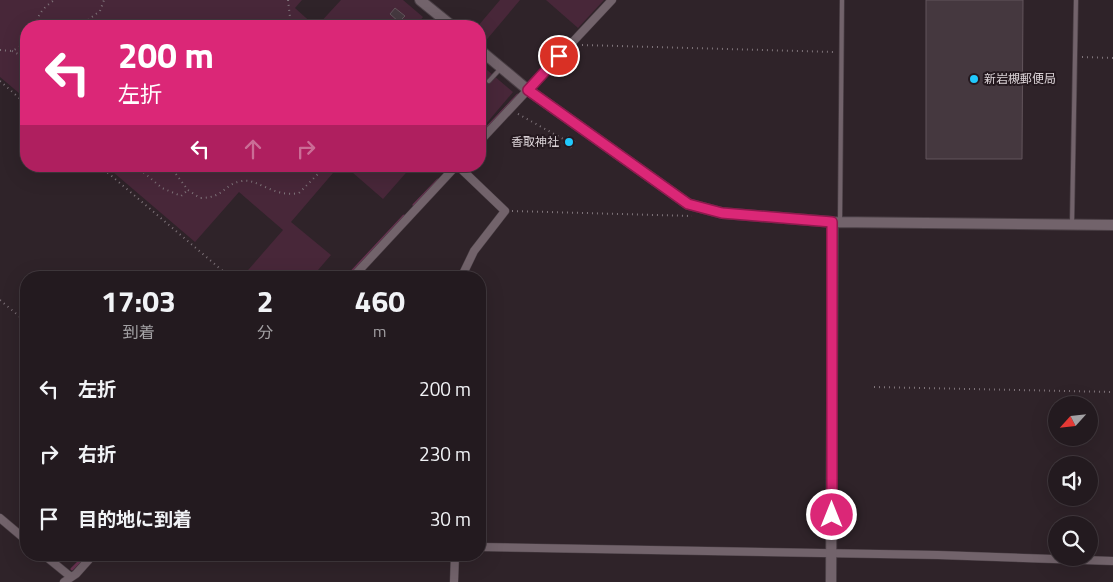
<!DOCTYPE html>
<html lang="ja">
<meta charset="utf-8">
<style>
body{margin:0;font-family:"Titillium Web","Noto Sans JP",sans-serif;background:#2b2328;color:#f1f3f6;height:100vh;display:flex;flex-direction:column;font-size:19px;white-space:nowrap}
*{box-sizing:border-box;margin:0}
p{font-size:16px;color:#a3a1a4}
.icon{flex:none;width:28px;height:28px;fill:none;stroke:currentColor;stroke-width:2;stroke-linecap:round;stroke-linejoin:round}
.map{position:relative;flex:1;overflow:hidden}
.panel{position:absolute;left:20px;top:271px;width:466px;height:290px;display:flex;flex-direction:column;background:#231a1f;border-radius:20px;box-shadow:0 5px 20px #0002,0 0 0 1px #40383d}
.panel>*{flex:none}
.top-card{position:absolute;left:20px;top:20px;width:466px;height:152px;border-radius:20px;box-shadow:0 5px 20px #0002,0 0 0 1px #40383d;background:#db2777;color:#fff;overflow:hidden}
.needle{width:32px;rotate:243deg}
.buttons{position:absolute;left:1048px;top:396px;display:grid;gap:10px}
.buttons a{display:grid;place-items:center;width:50px;height:50px;border-radius:50%;background:#231a1f;box-shadow:0 5px 20px #0002,0 0 0 1px #40383d;font-size:25px}
.pin{position:absolute;display:grid;place-items:center;width:42px;height:42px;color:#fff;margin:-21px;border:2px solid #fff;border-radius:50%;box-shadow:0 1px 5px #0007}
.me{position:absolute;width:55px;margin:-28px;rotate:0deg;stroke-linejoin:round;filter:drop-shadow(0 0 4px #0008)}
.turn{display:flex;align-items:center;gap:18px;height:105px;padding:0 15px;font-size:22px}
.turn .icon{width:65px;height:65px;stroke-width:2.5}
.turn b{display:block;font-size:35px;line-height:42px}
.lanes{display:flex;align-items:center;height:48px;padding:0 15px;background:#0003;justify-content:center;gap:25px;direction:ltr}
.lanes .off{opacity:.35}
.eta{display:flex;justify-content:space-evenly;align-items:center;height:85px;text-align:center}
.eta b{font-size:30px;font-weight:700;line-height:35px}
ul{padding:0;list-style:none}
li{display:flex;align-items:center;gap:15px;height:65px;padding:0 15px}
li div{flex:1}
li b{display:block;font-size:19px}
li em{font-style:normal}
.map>svg:first-child{display:block}
.green{fill:#482739}
.lines{fill:none;stroke-linecap:round;stroke-linejoin:round}
.stream{stroke:#693352;stroke-width:3}
.building{fill:#45383f;stroke:#63555c}
.service-casing{stroke:#4a3f45;stroke-width:5.5}
.minor-casing{stroke:#4a3f45;stroke-width:9}
.tertiary-casing{stroke:#4a3f45;stroke-width:12}
.path{stroke:#7f747a;stroke-width:2;stroke-dasharray:1 4;stroke-linecap:butt}
.service{stroke:#72636b;stroke-width:4}
.minor{stroke:#72636b;stroke-width:8}
.tertiary{stroke:#72636b;stroke-width:10}
.route-casing{stroke:#8e194d;stroke-width:12}
.route{stroke:#db2777;stroke-width:9}
.poi-dot{fill:#21c9fd;stroke:#25191f;stroke-width:2}
.labels{text-anchor:middle;stroke-width:4;stroke-linejoin:round;paint-order:stroke}
.poi-label{font-size:12px;fill:#dad2d6;stroke:#25191f;text-anchor:start}
</style>
<div class="map">
<svg width="1113" height="582" viewBox="0 0 1113 582">
<rect width="100%" height="100%" fill="#2f2329"/>
<path class="green" d="M0 0H302L295 8 315 26H26V99L0 77Z
M341 0H403L423 17 416 26H317Z
M500 0H520L483 44 480 42V26H478Z
M546 0H604L578 28Z
M480 64 513 92 480 131Z
M106 166H339L291 222 331 255 312 277H242L283 230 239 192 195 242Z
M345 166H412L383 199Z"/>
<g class="lines">
<path class="stream" d="M480 135 518 95
M414 205 438 180
M346 278 404 216
M72 569 86 555"/>
</g>
<path class="building" d="M926 0H1023L1022 159H926Z
M395 8 405 16 399 22 390 14Z
M568 136 575 141 571 148 563 143Z"/>
<g class="lines">
<defs>
<path id="service" d="M489 81 501 68
M840 220 842 0
M1072 223 1076 0"/>
<path id="minor" d="M480 141 612 0
M458 166 505 211 474 251 461 278
M352 278 456 166
M0 518 26 540
M480 547 938 555 1113 561
M44 555 71 577
M64 582 76 574 93 555
M454 582 455 555"/>
<path id="tertiary" d="M420 0 452 26
M480 50 528 90 688 204 722 213 833 222 1113 225
M831 582 833 222"/>
</defs>
<use href="#service" class="service-casing"/>
<use href="#minor" class="minor-casing"/>
<use href="#tertiary" class="tertiary-casing"/>
<path class="path" d="M288 0 291 26
M37 26C37 13 44 8 54 0
M80 26 100 11 104 0
M582 45 835 52
M0 50 12 51 26 44
M12 51 20 55 26 65
M1082 57 1113 58
M0 81 26 104
M518 114 565 140
M100 166 231 278
M136 166 162 188 181 196 188 190
M170 166 188 190 200 198C225 198 223 184 242 181 258 178 273 198 299 193L326 166
M371 166 380 169 391 166
M512 211 692 216
M0 300 26 322
M874 387 1113 392"/>
<use href="#service" class="service"/>
<use href="#minor" class="minor"/>
<use href="#tertiary" class="tertiary"/>
</g>
<g class="lines">
<defs>
<path id="route" d="M559 56 528 90 688 204 722 213 832 222V515"/>
</defs>
<use href="#route" class="route-casing"/>
<use href="#route" class="route"/>
</g>
<g class="poi-dot">
<circle cx="974" cy="79" r="5"/>
<circle cx="569" cy="142" r="5"/>
</g>
<g class="labels">
<g class="poi-label">
<text x="984" y="83">新岩槻郵便局</text>
<text x="559" y="146" text-anchor="end">香取神社</text>
</g>
</g>
</svg>
<div class="buttons">
<a><svg class="needle" viewBox="-14 -14 28 28"><path d="M0-13l5 13h-10z" fill="#e53935"/><path d="M0 13l5-13h-10z" fill="#a3a1a4"/></svg></a>
<a><svg class="icon" aria-label="sound" viewBox="0 0 24 24"><path d="M4 9h4l5-4v14l-5-4H4zM17 9q2 3 0 6"/></svg></a>
<a><svg class="icon" aria-label="search" viewBox="0 0 24 24"><circle cx="10" cy="10" r="6"/><path d="M15 15l6 6"/></svg></a>
</div>
<div class="pin" style="left:559px;top:56px;background:#d93025"><svg class="icon" aria-label="arrive" viewBox="0 0 24 24"><path d="M6 21V4h12l-3 4 3 4H6"/></svg></div>
<svg class="me" style="left:832px;top:515px" viewBox="-20 -20 40 40"><circle r="17" fill="#db2777" stroke="#fff" stroke-width="3"/><path d="M0-11L8 9 0 5-8 9z" fill="#fff"/></svg>
<div class="top-card">
<div class="turn"><svg class="icon" aria-label="left" viewBox="0 0 24 24"><path d="M17 20v-9H6M10 6l-5 5 5 5"/></svg><div><b>200 m</b>左折</div></div>
<div class="lanes"><svg class="icon" aria-label="left" viewBox="0 0 24 24"><path d="M17 20v-9H6M10 6l-5 5 5 5"/></svg><svg class="icon off" aria-label="ahead" viewBox="0 0 24 24"><path d="M12 20V5M6 11l6-6 6 6"/></svg><svg class="icon off" aria-label="right" viewBox="0 0 24 24"><path d="M7 20v-9h11M14 6l5 5-5 5"/></svg></div>
</div>
<section class="panel">
<div class="eta">
<div><b>17:03</b><p>到着</p></div>
<div><b>2</b><p>分</p></div>
<div><b>460</b><p>m</p></div>
</div>
<ul>
<li><svg class="icon" aria-label="left" viewBox="0 0 24 24"><path d="M17 20v-9H6M10 6l-5 5 5 5"/></svg><div><b>左折</b></div><em>200 m</em></li>
<li><svg class="icon" aria-label="right" viewBox="0 0 24 24"><path d="M7 20v-9h11M14 6l5 5-5 5"/></svg><div><b>右折</b></div><em>230 m</em></li>
<li><svg class="icon" aria-label="arrive" viewBox="0 0 24 24"><path d="M6 21V4h12l-3 4 3 4H6"/></svg><div><b>目的地に到着</b></div><em>30 m</em></li>
</ul>
</section>
</div>
